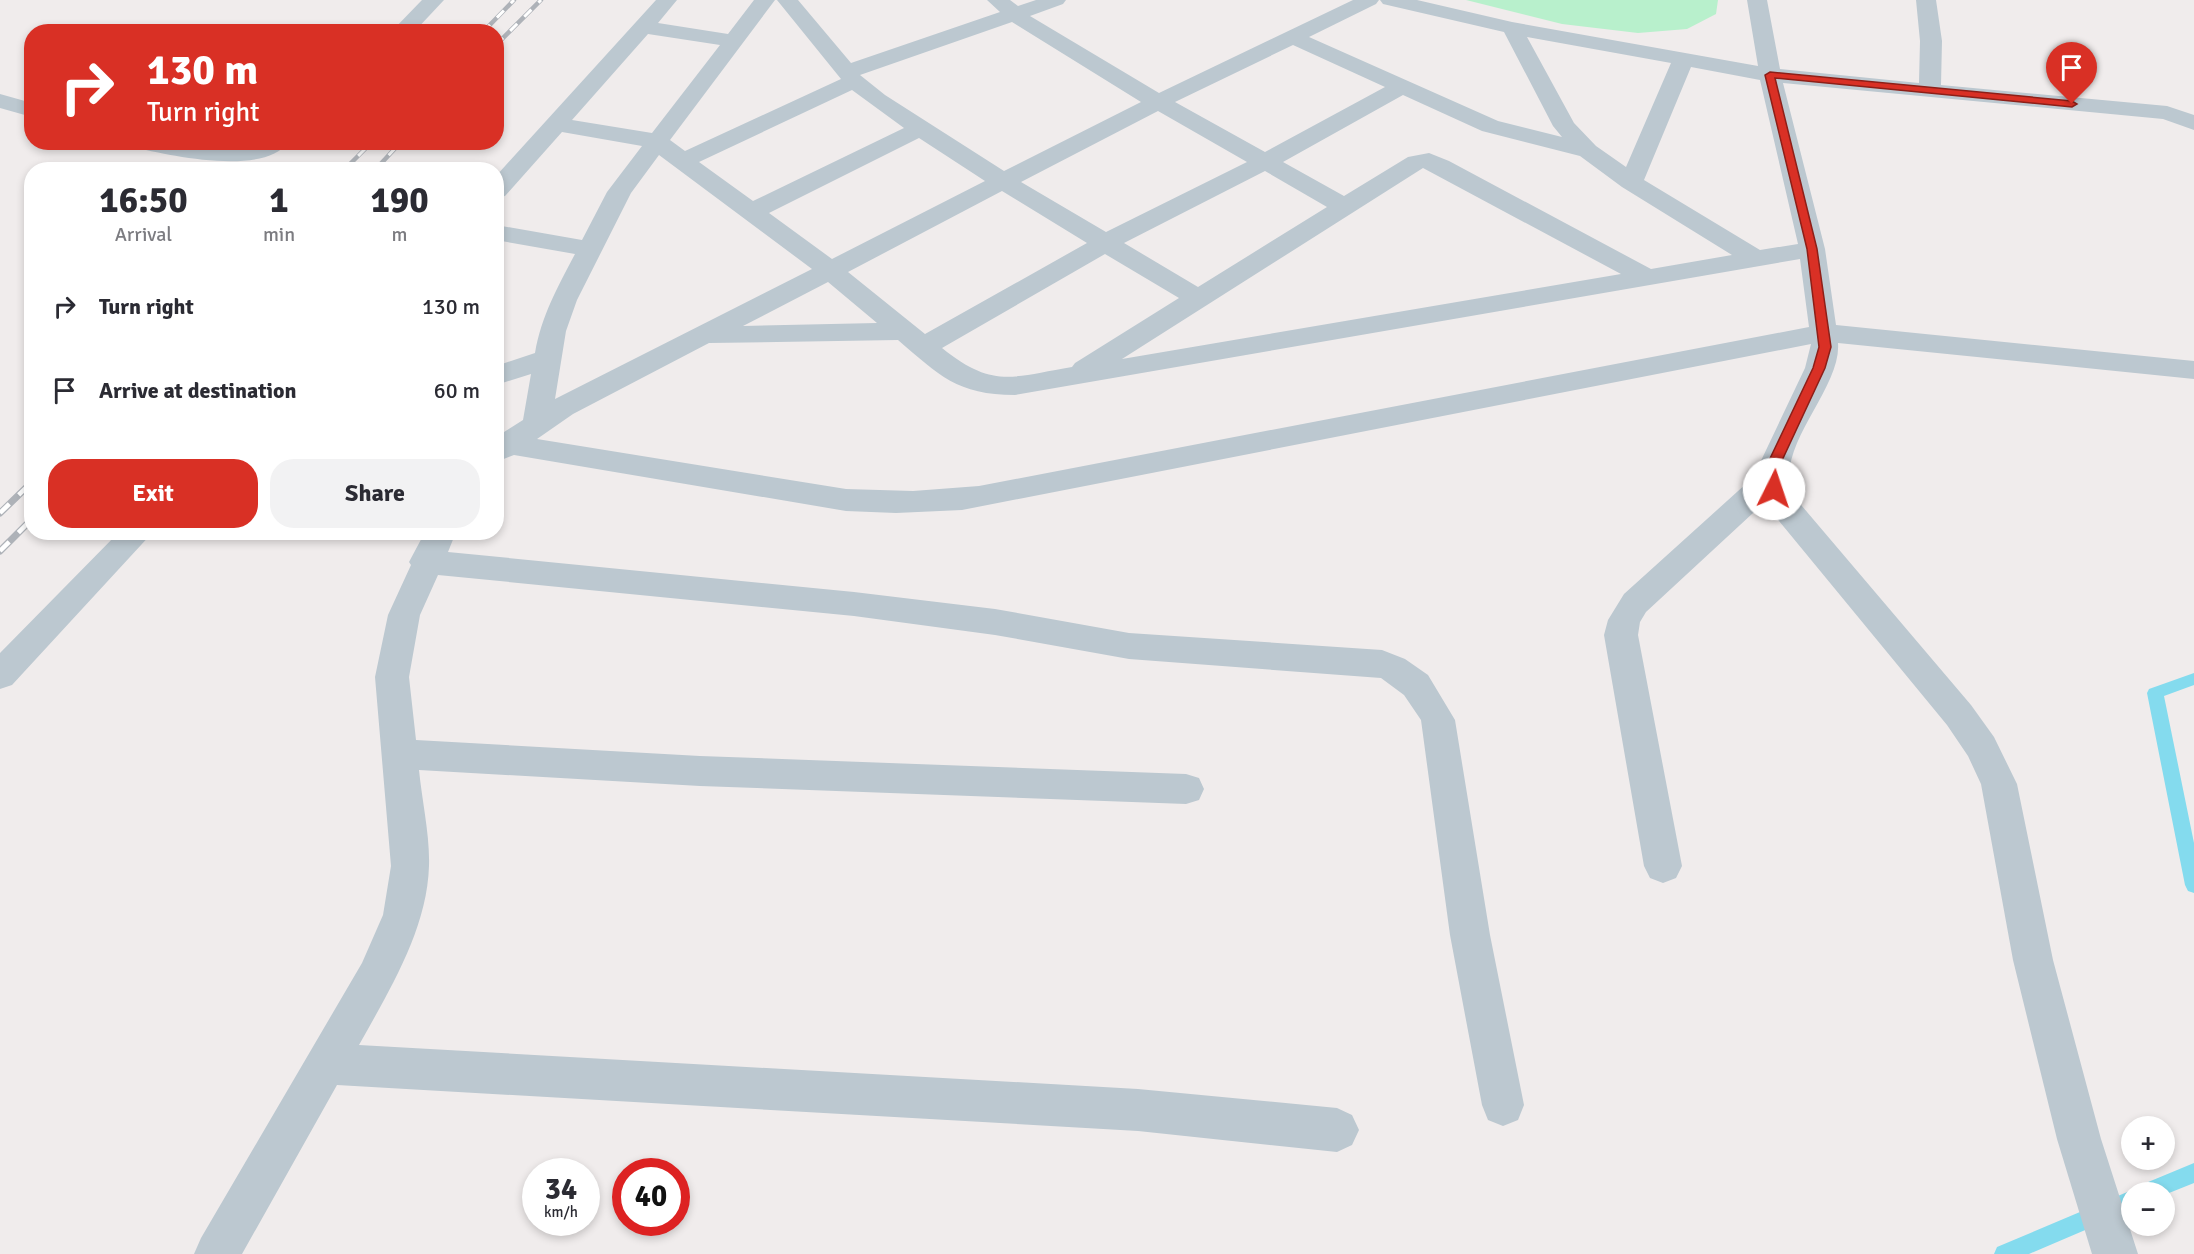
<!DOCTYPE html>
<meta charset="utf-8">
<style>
body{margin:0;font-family:Signika,sans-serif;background:#f2f2f3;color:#2b2b33;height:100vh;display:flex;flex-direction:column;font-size:22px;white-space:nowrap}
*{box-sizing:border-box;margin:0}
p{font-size:20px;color:#7c7c81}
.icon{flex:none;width:33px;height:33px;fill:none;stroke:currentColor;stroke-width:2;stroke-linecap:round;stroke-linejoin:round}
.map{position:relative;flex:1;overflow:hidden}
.sheet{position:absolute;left:24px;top:162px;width:480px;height:378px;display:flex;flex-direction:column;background:#fff;border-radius:24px;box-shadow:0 3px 9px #0003}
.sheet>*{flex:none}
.top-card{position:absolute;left:24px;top:24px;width:480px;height:126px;border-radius:24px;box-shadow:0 3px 9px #0003;background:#d93025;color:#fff;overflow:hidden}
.buttons{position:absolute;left:2121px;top:1116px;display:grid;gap:12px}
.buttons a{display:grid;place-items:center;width:54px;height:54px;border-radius:50%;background:#fff;box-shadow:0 3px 9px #0003;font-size:30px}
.speed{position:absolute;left:522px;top:1158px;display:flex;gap:12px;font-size:30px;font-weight:700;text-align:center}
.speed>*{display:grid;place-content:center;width:78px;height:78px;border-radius:50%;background:#fff;box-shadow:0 3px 9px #0003;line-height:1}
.speed small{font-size:15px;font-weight:400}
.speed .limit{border:9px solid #d22;background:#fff;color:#111}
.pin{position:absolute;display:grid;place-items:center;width:51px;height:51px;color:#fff;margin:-62px -26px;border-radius:50% 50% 50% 0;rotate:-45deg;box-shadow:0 0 6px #0007}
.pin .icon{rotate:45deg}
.me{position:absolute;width:66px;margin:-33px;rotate:4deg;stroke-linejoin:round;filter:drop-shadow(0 0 4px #0008)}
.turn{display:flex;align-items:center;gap:21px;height:126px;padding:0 24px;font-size:27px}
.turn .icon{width:78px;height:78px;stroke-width:2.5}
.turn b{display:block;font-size:42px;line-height:51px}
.eta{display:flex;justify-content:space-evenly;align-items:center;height:102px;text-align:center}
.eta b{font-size:36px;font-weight:700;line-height:42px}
.button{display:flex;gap:12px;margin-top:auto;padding:12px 24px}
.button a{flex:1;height:69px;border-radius:24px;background:#d93025;color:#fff;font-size:24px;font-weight:700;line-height:69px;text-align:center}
.button a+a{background:#f2f2f3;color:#2b2b33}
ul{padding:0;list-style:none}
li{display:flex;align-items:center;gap:18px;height:84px;padding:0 24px}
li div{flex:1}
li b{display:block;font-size:22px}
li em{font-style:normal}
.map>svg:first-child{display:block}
.green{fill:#b8f0cc}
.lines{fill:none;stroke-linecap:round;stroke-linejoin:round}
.stream{fill:#84dbee;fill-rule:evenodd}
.minor{fill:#bcc8d0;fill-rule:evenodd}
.rail-far1-casing{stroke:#aeb2b8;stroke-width:4.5}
.rail-casing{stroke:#aeb2b8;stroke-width:7}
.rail-far1{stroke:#fff;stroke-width:3;stroke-dasharray:10;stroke-linecap:butt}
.rail{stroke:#fff;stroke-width:4.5;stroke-dasharray:13;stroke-linecap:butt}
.route{fill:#d93025;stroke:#8d1f18;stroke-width:1.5}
</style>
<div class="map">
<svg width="2194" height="1254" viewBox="0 0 2194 1254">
<rect width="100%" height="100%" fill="#f0ecec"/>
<path class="green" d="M1466 0H1718L1716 14 1687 29 1638 33 1562 24Z"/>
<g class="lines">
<path class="stream" d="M2194 673V685L2164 696 2194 843V893L2188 891 2185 885 2147 693 2149 689Z
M2194 1163V1183L2164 1195V1192H2132V1210L2029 1254H1994L1997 1247 2132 1190 2138 1192 2141 1185Z"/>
<path class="minor" d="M422 0H444L414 32H391Z
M656 0H677L658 23 728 34 754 0H775L670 140 685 151 841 79 777 0H798L851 63 1000 12 987 0H1010L1018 6 1036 0H1066L1063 4 1030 16 1159 93 1353 0H1379L1376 4 1309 37 1498 121 1562 137 1553 126 1504 32 1383 4 1380 0H1417L1512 22 1758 66 1747 0H1767L1780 69 1919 83 1920 41 1916 0H1936L1942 41 1941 85 2167 106 2194 115V130L2163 119 1783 83 1825 249 1836 325 2194 361V379L1838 343C1842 391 1767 453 1796 499L1971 705 1994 737 2017 784 2053 960 2101 1139 2138 1254H2092L2057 1139 2013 960 1981 784 1968 756 1947 725 1774 515 1766 501 1646 612 1640 622 1638 635 1682 866 1676 878 1663 883 1650 878 1644 866 1604 635 1608 620 1624 594 1758 473V467L1805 368 1811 344 962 510 896 513 846 511 514 455 496 462V437L523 420 531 374 496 385V366L535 353C541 317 558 286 575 254L496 240V225L582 240 607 192 642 146 562 132 505 196 496 198V176ZM1012 22 1141 102 1004 171 885 95 860 75ZM648 34 720 45 652 133 572 120ZM1527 37 1671 63 1626 167 1596 146 1574 123ZM1293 45 1385 87 1265 152 1175 102ZM1691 67 1760 80 1798 244 1760 250 1644 180ZM852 90 904 128 753 201 699 162ZM1403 95 1482 131 1580 156 1622 187 1732 255 1651 269 1449 161 1429 153 1408 157 1344 196 1283 162ZM1158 111 1247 162 1106 232 1021 182ZM919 138 985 181 832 259 769 213ZM659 155 812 269 555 399 566 331 577 300 631 193ZM1423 168 1621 274 1122 359ZM1265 171 1327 207 1198 287 1124 243ZM1002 191 1087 243 925 334 848 272ZM1105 254 1179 298 1075 363 1072 367C1012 377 993 389 942 348ZM1800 259 1809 327 979 486 913 491 846 489 537 439 573 414 709 343 898 340C939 375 957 395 1015 395ZM828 282 877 323 743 326Z
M0 94 32 103V117L0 108Z
M130 142H175L227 148 257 142H288C265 177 166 155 133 147Z
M119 532H153L12 685 0 689V653Z
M425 532H456L448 552 854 592 995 609 1129 633 1382 650 1405 659 1428 675 1455 720 1490 935 1524 1105 1518 1120 1503 1126 1488 1120 1482 1105 1450 935 1421 720 1404 695 1381 678 1129 659 995 635 854 616 438 575 420 615 409 677 416 740 700 756 1186 774 1199 778 1204 789 1199 800 1186 804 700 786 419 770C422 801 430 835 429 866 427 930 389 991 359 1045L1138 1089 1337 1108 1352 1115 1359 1130 1352 1145 1337 1152 1138 1131 337 1085 242 1254H194L201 1238 362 963 383 915 391 866 375 677 388 615 411 565 409 562Z"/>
<defs>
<path id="rail-far1" d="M483 32 514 0
M496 45 541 0
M344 170 372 142
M375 170 401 142"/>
<path id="rail" d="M0 513 32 482
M0 551 32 519"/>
</defs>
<use href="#rail-far1" class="rail-far1-casing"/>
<use href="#rail" class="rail-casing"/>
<use href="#rail-far1" class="rail-far1"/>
<use href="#rail" class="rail"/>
</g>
<path class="route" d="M1770 72 2072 101 2077 104 2072 107 1775 78 1817 249 1831 347 1825 368 1779 467 1780 489 1774 494 1767 489 1766 467 1813 368 1819 347 1807 249 1765 75Z"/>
</svg>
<div class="buttons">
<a>+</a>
<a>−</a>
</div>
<div class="speed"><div>34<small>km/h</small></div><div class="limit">40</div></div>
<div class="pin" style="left:2072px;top:104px;background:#d93025"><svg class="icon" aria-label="arrive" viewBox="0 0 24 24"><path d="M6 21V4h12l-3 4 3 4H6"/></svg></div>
<svg class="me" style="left:1774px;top:489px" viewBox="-20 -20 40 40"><circle r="19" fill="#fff"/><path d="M0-13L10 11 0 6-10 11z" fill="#d93025"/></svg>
<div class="top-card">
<div class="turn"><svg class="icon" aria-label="right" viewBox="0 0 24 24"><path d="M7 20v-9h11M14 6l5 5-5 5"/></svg><div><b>130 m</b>Turn right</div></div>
</div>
<section class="sheet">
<div class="eta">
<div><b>16:50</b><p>Arrival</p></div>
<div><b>1</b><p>min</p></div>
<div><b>190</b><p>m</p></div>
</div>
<ul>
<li><svg class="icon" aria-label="right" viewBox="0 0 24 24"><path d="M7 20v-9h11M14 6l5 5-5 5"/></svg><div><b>Turn right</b></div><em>130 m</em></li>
<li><svg class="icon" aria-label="arrive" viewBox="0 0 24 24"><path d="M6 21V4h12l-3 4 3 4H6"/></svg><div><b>Arrive at destination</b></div><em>60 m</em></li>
</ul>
<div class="button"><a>Exit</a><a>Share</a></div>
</section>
</div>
